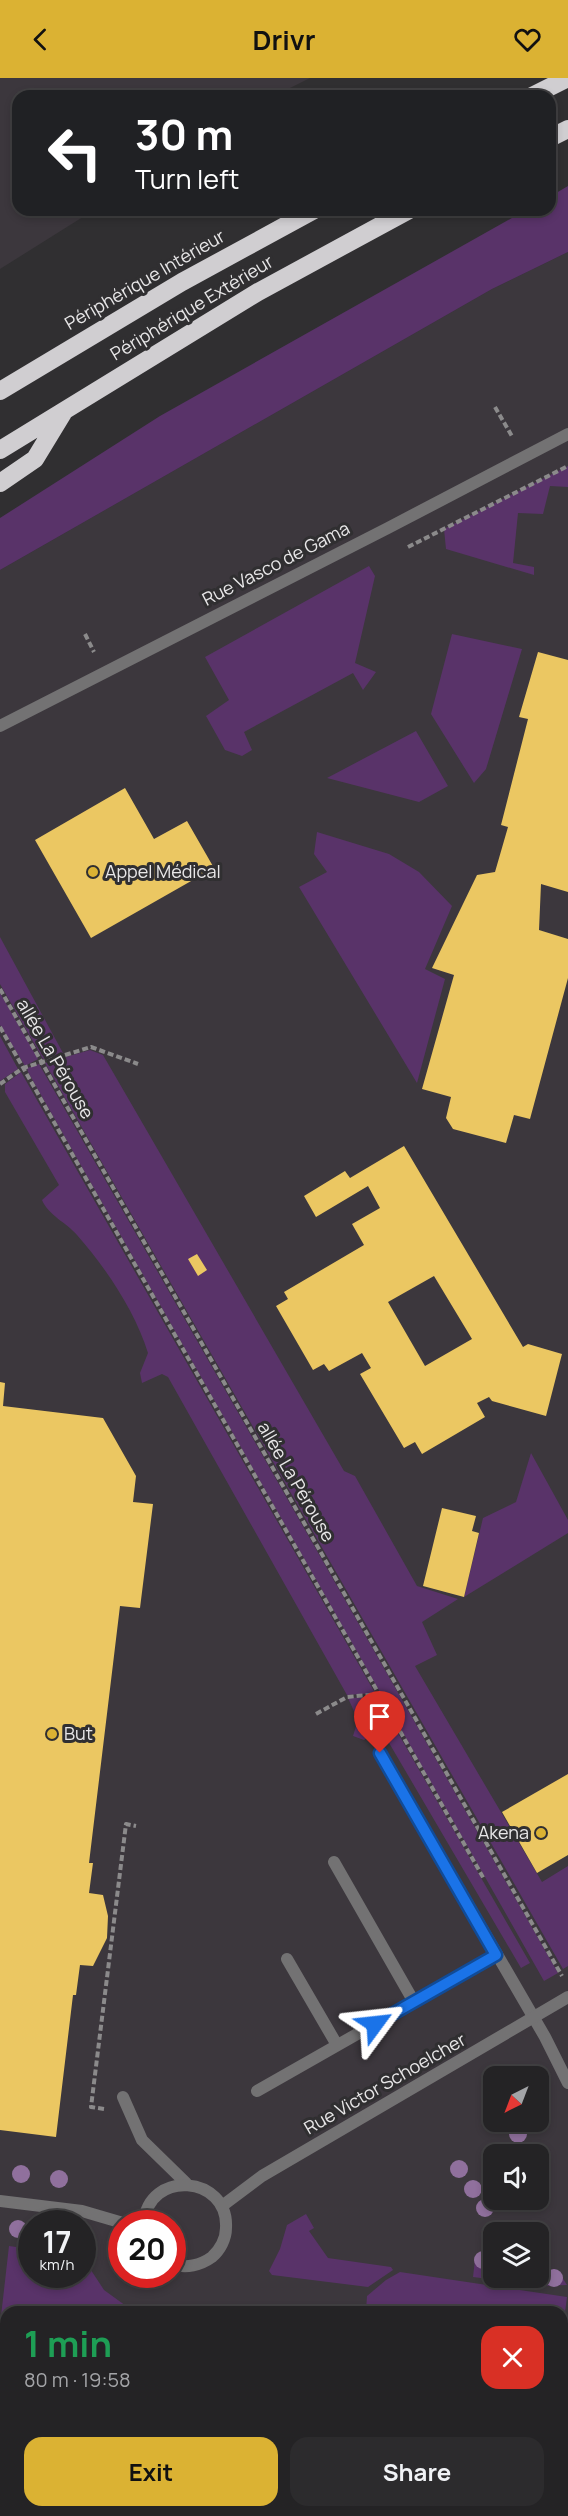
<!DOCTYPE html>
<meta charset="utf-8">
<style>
body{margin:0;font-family:Manrope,sans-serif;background:#2c2b2d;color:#f1f3f6;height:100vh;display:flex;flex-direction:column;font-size:22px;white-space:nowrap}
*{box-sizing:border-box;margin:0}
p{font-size:20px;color:#a3a4a7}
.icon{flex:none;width:33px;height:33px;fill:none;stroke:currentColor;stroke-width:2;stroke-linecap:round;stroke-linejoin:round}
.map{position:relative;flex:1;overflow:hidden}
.panel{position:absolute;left:0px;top:2228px;width:568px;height:212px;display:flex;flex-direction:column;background:#242325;border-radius:18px 18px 0 0;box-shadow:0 3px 9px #0003,0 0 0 2px #414042}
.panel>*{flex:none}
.top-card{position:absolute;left:12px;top:12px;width:544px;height:126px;border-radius:18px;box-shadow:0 3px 9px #0003,0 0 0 2px #414042;background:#202124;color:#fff;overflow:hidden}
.needle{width:39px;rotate:222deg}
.tools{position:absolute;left:483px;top:1988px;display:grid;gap:12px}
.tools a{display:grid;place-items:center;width:66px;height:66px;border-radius:12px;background:#242325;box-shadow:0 3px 9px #0003,0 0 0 2px #414042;font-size:30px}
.speed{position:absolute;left:18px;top:2132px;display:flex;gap:12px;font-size:30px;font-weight:700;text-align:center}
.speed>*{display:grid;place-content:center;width:78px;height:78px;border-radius:50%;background:#242325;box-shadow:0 3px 9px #0003,0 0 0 2px #414042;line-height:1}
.speed small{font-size:15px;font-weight:400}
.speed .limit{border:9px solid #d22;background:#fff;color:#111}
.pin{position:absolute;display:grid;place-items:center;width:51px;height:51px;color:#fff;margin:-62px -26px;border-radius:50% 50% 50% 0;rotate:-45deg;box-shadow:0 0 6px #0007}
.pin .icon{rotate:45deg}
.me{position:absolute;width:66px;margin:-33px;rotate:60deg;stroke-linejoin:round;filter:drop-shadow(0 0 4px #0008)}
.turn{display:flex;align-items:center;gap:21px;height:126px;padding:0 24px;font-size:27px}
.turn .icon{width:78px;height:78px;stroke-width:2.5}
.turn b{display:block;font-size:42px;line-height:51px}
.round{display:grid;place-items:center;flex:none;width:63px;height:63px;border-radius:18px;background:#2c2b2d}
.overview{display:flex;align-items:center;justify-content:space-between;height:102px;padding:0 24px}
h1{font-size:36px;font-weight:700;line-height:45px;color:#1e9e55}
.action{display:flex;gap:12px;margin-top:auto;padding:12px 24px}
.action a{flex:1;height:69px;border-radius:18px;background:#dbb233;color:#111;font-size:24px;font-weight:700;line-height:69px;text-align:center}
.action a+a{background:#2c2b2d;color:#f1f3f6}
header{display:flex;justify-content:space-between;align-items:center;height:78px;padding:0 24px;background:#dbb233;color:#111;font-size:27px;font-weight:700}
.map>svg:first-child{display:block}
.built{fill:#3c373d;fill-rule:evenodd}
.green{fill:#593369}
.building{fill:#ebc762;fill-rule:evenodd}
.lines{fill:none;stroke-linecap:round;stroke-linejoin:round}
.path{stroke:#8b8a8b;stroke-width:4;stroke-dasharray:6 3;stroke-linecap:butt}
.lane{stroke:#737273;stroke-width:12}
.street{stroke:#737273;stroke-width:12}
.highway{stroke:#d0ced1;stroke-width:18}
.tree{fill:#90709d}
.route-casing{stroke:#114b97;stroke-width:15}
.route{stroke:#1a73e8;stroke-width:10}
.poi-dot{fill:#dbb233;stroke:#302f31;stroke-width:2}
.labels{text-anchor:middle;stroke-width:6;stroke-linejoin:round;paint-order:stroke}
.street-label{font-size:18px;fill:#e8e7e8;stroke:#302f31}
.poi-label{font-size:18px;fill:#e8e7e8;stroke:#302f31;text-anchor:start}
</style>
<header><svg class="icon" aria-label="back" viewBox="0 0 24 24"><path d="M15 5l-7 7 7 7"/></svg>Drivr<svg class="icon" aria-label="heart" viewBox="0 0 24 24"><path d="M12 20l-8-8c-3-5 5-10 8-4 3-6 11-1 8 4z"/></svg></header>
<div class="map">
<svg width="568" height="2438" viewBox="0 0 568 2438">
<rect width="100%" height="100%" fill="#302f31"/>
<path class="built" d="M0 0H310L274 18H18V132H94L0 191Z
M568 174V2438H0V492L492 211ZM494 1998H538V2043H494ZM494 2076H538V2121H494ZM32 2145H82V2196H32ZM122 2145H172V2196H122ZM494 2154H538V2199H494ZM6 2234H562V2433H6Z"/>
<path class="green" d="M568 108V174L492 211 0 492V440L160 338 526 132H550L551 118Z
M568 388V409L550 408 543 436 518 435 513 485 534 489V497L446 471 444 451Z
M369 488 375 498 355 585 376 594 363 612 353 595 244 654 252 672 242 678 225 672 206 638 229 622 205 579Z
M452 556 522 571 486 691 474 705 431 636Z
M416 653 448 708 419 724 327 700Z
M317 754 389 776 419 794 452 828 425 891 445 901 417 1005 299 809 327 794 314 776Z
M0 859 63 975 43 981 0 906Z
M0 915 38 981 25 988 0 947Z
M0 958 18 991 0 1003Z
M90 972 103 977 344 1393 355 1398 417 1508 458 1521 422 1544 437 1577 415 1588 542 1804 568 1788V1888L563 1891 45 985Z
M39 986 558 1895 544 1903 28 994 27 990Z
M21 994 375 1615 347 1617 168 1299 162 1296 142 1305 140 1295 148 1275C135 1233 106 1190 77 1157 67 1145 48 1137 42 1122L59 1107 5 1014V1006Z
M531 1375 568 1442V1455L464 1519 483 1440 516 1424Z
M377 1619 391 1643 530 1885 521 1890 385 1658 376 1654 364 1662 353 1658 358 1642 348 1620Z
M306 2136 314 2150 309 2153 328 2180 391 2189 393 2192 368 2209 272 2197 269 2193 280 2171 287 2147Z
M9 2168 31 2171 32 2196H82L83 2180 104 2212 133 2233 6 2234V2248L0 2247Z
M493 2168 494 2199H538L554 2191 558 2193 567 2207 542 2208 473 2199 475 2182Z
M400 2194 567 2219 563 2250 562 2234 366 2233 367 2218 386 2202Z"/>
<path class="building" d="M538 574 568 582V814L541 806 539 852 568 861V900L530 1041 514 1037 506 1065 453 1051 446 1040 451 1019 422 1011 454 897 432 890 477 797 495 794 508 749 501 747 528 641 519 639Z
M125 710 154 761 187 743 214 790 91 860 35 762Z
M404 1068 523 1269 528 1266 562 1276 546 1338 492 1323 489 1319 477 1325 485 1339 422 1376 415 1364 404 1370 360 1296 371 1290 362 1275 329 1293 324 1286 313 1292 276 1228 288 1221 284 1214 364 1167 352 1146 380 1130 368 1108 316 1139 304 1118 345 1093 350 1100ZM434 1198 472 1261 425 1288 388 1224Z
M197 1176 207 1192 198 1198 188 1181Z
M0 1304 5 1305 3 1328 103 1340 136 1398 133 1424 153 1426 140 1530 120 1528 89 1785H93L89 1815 103 1817 108 1838 107 1860 93 1888 80 1887 76 1917H73L56 2059 0 2052Z
M442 1430 476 1438 472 1453 479 1455 464 1519 423 1508Z
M568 1696V1777L537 1795 502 1734Z
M0 2353 6 2354V2433H562V2422L568 2423V2438H0Z"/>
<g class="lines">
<path class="path" d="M495 329 513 360
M408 469 568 388
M85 556 94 574
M0 911 562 1898
M0 949 484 1801
M0 1006 23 990 91 969 138 986
M316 1636 347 1619 379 1616
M104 2031 91 2029 126 1746 136 1748"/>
<path class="lane" d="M380 1675 545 1959 568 2005
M334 1784 414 1924
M287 1881 337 1967
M257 2013 496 1877
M123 2019 142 2062 186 2105
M562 2360 568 2361"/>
<path class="street" d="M0 648 388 450 568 356
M0 2123 82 2133 123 2145
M222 2128 262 2098 568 1919
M144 2145C148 2091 229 2097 226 2150 226 2161 220 2172 212 2179 201 2187 186 2191 172 2186"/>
<path class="highway" d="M532 18 568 0
M550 60 568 51
M0 313 182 204 314 132
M0 372 258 214 409 132
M0 405 35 381 63 335"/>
</g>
<g class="tree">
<circle cx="518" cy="2056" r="9"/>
<circle cx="459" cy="2091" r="9"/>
<circle cx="21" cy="2096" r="9"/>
<circle cx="59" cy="2101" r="9"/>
<circle cx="473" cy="2111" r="9"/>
<circle cx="485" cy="2130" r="9"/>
<circle cx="18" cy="2151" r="9"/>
<circle cx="483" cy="2182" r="9"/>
<circle cx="554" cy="2200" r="9"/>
</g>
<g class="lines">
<defs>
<path id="route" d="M375 1946 496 1877 380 1675"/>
</defs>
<use href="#route" class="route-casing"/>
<use href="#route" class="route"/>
</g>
<g class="poi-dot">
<circle cx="93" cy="794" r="6"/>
<circle cx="52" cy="1656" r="6"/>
<circle cx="541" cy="1755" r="6"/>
</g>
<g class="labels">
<g class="street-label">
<text transform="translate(145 202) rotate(-30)" y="6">Périphérique Intérieur</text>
<text transform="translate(192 230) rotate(-31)" y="6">Périphérique Extérieur</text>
<text transform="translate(276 486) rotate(-27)" y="6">Rue Vasco de Gama</text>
<text transform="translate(55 981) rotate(60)" y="6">allée La Pérouse</text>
<text transform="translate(296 1404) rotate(60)" y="6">allée La Pérouse</text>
<text transform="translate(385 2006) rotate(-30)" y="6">Rue Victor Schoelcher</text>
</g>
<g class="poi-label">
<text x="105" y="800">Appel Médical</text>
<text x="64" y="1662">But</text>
<text x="529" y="1761" text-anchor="end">Akena</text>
</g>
</g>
</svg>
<div class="tools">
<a><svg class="needle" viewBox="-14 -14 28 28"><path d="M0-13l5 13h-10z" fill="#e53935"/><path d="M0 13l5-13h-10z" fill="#a3a4a7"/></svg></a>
<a><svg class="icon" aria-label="sound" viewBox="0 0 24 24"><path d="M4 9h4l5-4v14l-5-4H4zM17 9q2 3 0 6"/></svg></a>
<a><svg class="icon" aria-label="layers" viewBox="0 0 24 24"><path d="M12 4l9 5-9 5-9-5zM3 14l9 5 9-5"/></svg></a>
</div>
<div class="speed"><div>17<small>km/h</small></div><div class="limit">20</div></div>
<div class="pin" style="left:380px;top:1675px;background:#d93025"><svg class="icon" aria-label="arrive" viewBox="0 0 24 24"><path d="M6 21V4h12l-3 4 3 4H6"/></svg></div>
<svg class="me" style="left:375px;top:1946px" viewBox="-20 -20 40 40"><path d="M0-17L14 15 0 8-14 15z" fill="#1a73e8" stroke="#fff" stroke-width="4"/></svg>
<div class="top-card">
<div class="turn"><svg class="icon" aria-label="left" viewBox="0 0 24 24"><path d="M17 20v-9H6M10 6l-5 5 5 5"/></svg><div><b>30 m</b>Turn left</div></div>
</div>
<section class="panel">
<div class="overview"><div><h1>1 min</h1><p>80 m · 19:58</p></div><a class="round" style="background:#d93025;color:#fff"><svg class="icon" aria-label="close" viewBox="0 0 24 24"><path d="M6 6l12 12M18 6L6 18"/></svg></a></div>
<div class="action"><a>Exit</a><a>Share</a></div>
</section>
</div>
